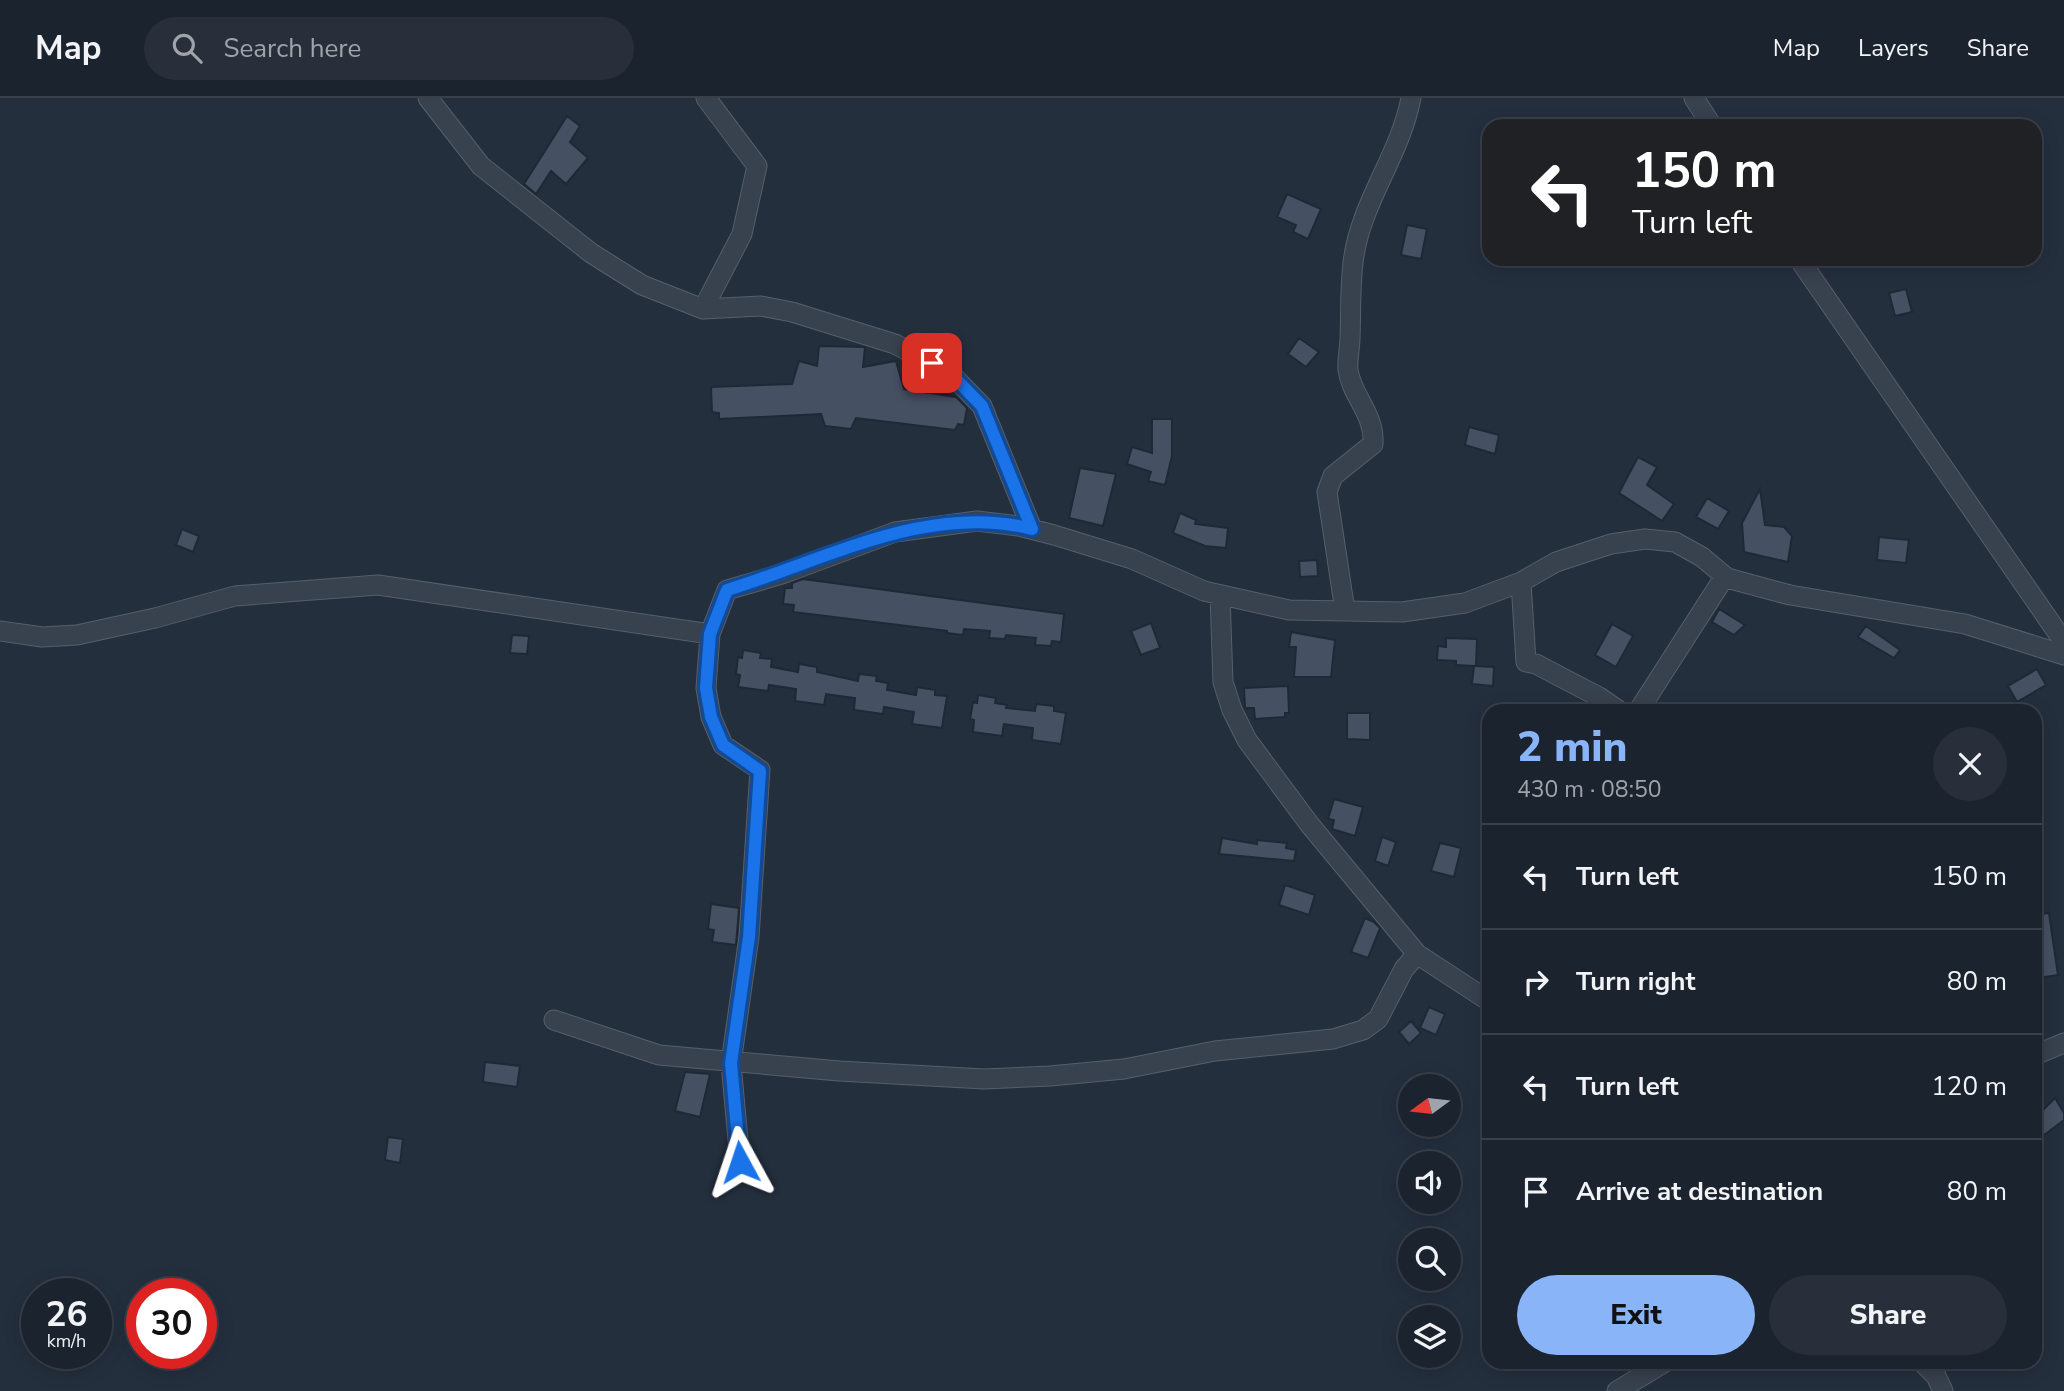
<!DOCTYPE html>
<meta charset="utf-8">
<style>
body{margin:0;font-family:"Nunito Sans",sans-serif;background:#282f3a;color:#f1f3f6;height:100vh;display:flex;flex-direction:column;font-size:26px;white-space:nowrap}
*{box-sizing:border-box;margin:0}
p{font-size:23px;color:#a0a4aa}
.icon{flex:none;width:38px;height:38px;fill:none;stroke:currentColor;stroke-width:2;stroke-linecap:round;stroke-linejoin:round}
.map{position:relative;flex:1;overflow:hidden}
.details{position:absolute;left:1482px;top:606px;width:560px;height:665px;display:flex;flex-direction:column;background:#1b232e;border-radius:21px;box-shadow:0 4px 18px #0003,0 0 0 2px #39404a}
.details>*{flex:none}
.guide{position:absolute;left:1482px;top:21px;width:560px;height:147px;border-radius:21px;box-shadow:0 4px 18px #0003,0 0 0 2px #39404a;background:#202124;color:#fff;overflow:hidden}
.needle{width:46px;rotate:255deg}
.controls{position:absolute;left:1398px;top:976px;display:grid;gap:14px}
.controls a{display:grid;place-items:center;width:63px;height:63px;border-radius:50%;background:#1b232e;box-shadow:0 4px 18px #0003,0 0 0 2px #39404a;font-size:35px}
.speed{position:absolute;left:21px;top:1180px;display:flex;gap:14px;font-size:35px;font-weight:700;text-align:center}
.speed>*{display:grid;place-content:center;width:91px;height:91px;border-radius:50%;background:#1b232e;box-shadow:0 4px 18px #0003,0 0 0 2px #39404a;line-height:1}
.speed small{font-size:18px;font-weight:400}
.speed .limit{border:10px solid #d22;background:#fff;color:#111}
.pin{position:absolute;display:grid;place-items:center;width:60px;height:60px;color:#fff;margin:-30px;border-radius:14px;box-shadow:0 4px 10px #0006}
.me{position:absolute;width:77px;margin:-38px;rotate:355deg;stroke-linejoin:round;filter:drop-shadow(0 0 5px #0008)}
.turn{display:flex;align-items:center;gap:24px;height:147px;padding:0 35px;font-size:32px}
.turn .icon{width:91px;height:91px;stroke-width:2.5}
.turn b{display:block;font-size:49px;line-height:60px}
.round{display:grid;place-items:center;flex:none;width:74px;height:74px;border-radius:37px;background:#282f3a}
.headline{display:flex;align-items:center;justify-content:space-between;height:119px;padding:0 35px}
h1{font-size:42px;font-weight:800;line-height:52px;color:#8ab4f8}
.button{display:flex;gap:14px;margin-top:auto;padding:14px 35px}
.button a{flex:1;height:80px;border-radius:42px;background:#8ab4f8;color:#111;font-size:28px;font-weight:800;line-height:80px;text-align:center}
.button a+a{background:#282f3a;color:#f1f3f6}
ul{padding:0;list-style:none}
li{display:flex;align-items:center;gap:21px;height:105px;padding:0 35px;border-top:2px solid #39404a}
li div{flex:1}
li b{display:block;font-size:26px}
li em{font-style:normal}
header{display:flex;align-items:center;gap:42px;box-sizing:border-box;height:98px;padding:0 35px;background:#1b232e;border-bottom:2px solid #39404a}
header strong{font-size:33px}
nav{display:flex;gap:38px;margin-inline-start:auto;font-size:24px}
.search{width:490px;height:63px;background:#282f3a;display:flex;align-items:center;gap:18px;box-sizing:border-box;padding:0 24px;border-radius:38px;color:#a0a4aa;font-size:26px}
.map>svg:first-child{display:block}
.building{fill:#455162;stroke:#1f2835;stroke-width:2}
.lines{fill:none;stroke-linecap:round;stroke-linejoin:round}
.street-casing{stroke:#565f6c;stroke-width:21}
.street{stroke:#38414e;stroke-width:19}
.route-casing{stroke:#114b97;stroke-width:18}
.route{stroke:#1a73e8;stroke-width:12}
</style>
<header>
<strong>Map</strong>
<div class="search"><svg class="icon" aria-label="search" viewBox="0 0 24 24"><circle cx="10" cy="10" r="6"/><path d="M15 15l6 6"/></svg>Search here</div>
<nav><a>Map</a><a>Layers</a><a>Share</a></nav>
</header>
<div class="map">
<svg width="2064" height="1293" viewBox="0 0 2064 1293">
<rect width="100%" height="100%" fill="#242f3e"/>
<path class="building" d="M567 18 580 28 570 44 588 60 566 86 551 73 536 96 524 86Z
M1287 96 1321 111 1308 141 1293 134 1296 127 1277 119Z
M1407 127 1427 131 1421 161 1401 157Z
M1906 191 1912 214 1895 218 1889 195Z
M1299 240 1319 254 1306 269 1288 256Z
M819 248 865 249 863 269 896 263 904 291 956 299 967 310 964 327 958 326 955 332 856 320 851 331 825 328 821 316 719 321V315L712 314 711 289 792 286 799 263 817 268Z
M1152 321H1172V358L1165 387 1148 383 1151 374 1127 366 1132 349 1152 355Z
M1469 329 1499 337 1495 356 1465 347Z
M1638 359 1657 369 1647 387 1674 406 1662 423 1619 395Z
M1080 370 1116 376 1103 428 1069 420Z
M1760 391 1765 427 1784 429 1792 438 1788 464 1744 454 1742 425Z
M1707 400 1729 413 1718 431 1696 419Z
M1180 415 1196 422 1195 426 1228 430 1226 450 1205 448 1173 435Z
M182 431 199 438 193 454 176 447Z
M1879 439 1909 442 1906 465 1877 462Z
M1317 462 1318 478 1300 479 1299 463Z
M803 481 1064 516 1061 544 1052 543 1051 548 1035 547 1036 540 1006 537 1005 541 989 540 990 533 964 531 963 537 947 535V533L793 514 794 507 783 506 785 490H792V485Z
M1719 511 1745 527 1734 537 1712 524Z
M1151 525 1160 550 1141 557 1131 533Z
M1612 526 1633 538 1616 569 1595 557Z
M1866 528 1900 552 1894 560 1858 539Z
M1291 534 1335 542 1331 579H1294L1296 549H1289Z
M512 537 529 538 527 556 510 555Z
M1446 540 1477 541 1476 568 1494 569 1493 588 1472 586 1474 568 1456 567V563L1437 562 1438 548 1446 549Z
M743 552 761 555 760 560 772 561 771 569 798 574 799 566 817 569V574L858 583 859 576 877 578 876 583 888 585 887 592 916 597 917 589 935 592V597L947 598 942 630 912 626 914 614 884 609 883 616 854 612 855 600 826 596 824 607 795 603 796 591 769 587 768 593 738 589 740 577 736 576 738 559 742 560Z
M2037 571 2046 587 2017 604 2008 588Z
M1288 588 1289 615H1285V619L1255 621 1254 610H1245L1244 590Z
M978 597 996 600 995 605 1007 607 1006 610 1035 613 1036 606 1054 608V613L1066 615 1061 646 1032 642 1033 630 1004 626 1002 638 973 634 974 622 970 621 973 604 977 605Z
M1347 615H1370V642L1347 641Z
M1334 701 1363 709 1355 738 1332 731 1334 722 1328 721Z
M1382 739 1396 744 1388 768 1375 763Z
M1222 740 1257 746V742L1287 745 1286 750 1296 752 1294 763 1219 756Z
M1440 745 1461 750 1454 779 1431 773Z
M1285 787 1315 797 1309 817 1279 807Z
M711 806 739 810 736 847 712 844 714 832 708 831Z
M2049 815 2058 877 2039 880 2035 854V817Z
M1365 820 1374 824 1380 830 1368 860 1351 854Z
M1429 909 1445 916 1436 937 1420 930Z
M1411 923 1421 935 1409 946 1399 934Z
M485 964 520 968 517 989 483 984Z
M685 974 710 976 700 1019 675 1013Z
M2055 1000 2064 1015V1022L2035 1044V1020Z
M388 1039 403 1041 400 1065 385 1062Z"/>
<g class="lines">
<defs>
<path id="street" d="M428 0 481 68 591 155 642 187 703 211 761 208 792 214 895 246 950 275 982 308 1032 431
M1694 0 1712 28
M1799 161 2064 544
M703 211 742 136 757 68 706 0
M1521 484 1526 564 1536 566 1599 599 1618 612
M1220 497 1223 584 1232 612 1247 642 1310 727 1417 856 1489 903
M1345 513 1327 394 1333 378 1373 346C1375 316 1352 299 1348 272 1347 262 1350 250 1350 240 1351 215 1350 190 1353 165 1359 107 1400 58 1411 0
M0 533 42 539 77 537 155 520 235 498 378 487 710 536
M1639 612 1725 478
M554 922 659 957 839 973 984 981 1050 978 1124 971 1215 953 1333 941 1363 932 1378 921 1404 871 1417 856
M2035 957 2064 945
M740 1064 731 965 749 839 760 672 723 647 711 619 706 590 710 536 727 492 782 476 895 434 977 423 1019 428 1054 437 1132 461 1204 493 1289 512 1402 514 1465 505 1521 484 1556 464 1611 446 1645 441 1675 444 1702 459 1727 480 1790 497 1965 526 2064 557
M1922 1264 1936 1278 1943 1293
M1617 1293 1665 1264"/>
</defs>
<use href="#street" class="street-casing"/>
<use href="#street" class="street"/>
</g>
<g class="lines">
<defs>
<path id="route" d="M740 1064 731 965 749 839 760 673 723 647 711 619 706 590 710 536 727 492C823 463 929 404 1032 431L982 308 950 275 932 265"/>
</defs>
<use href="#route" class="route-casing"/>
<use href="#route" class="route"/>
</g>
</svg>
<div class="controls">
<a><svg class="needle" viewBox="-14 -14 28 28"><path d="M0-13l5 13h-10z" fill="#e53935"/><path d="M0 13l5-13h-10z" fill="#a0a4aa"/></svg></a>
<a><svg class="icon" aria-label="sound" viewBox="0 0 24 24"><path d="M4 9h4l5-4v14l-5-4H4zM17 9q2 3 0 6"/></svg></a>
<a><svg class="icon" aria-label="search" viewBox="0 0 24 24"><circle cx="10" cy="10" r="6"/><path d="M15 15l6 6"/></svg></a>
<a><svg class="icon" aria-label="layers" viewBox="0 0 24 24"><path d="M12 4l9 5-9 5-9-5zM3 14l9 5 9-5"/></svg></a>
</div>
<div class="speed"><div>26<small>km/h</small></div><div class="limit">30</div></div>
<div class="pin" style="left:932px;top:265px;background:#d93025"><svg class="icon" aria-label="arrive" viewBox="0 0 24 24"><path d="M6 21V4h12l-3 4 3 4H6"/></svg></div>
<svg class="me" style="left:740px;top:1064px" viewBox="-20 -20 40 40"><path d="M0-17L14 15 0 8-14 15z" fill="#1a73e8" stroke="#fff" stroke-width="4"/></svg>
<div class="guide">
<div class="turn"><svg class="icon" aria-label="left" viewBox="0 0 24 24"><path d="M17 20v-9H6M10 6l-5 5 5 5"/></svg><div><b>150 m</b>Turn left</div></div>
</div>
<section class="details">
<div class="headline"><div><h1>2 min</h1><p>430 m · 08:50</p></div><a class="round"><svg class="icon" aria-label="close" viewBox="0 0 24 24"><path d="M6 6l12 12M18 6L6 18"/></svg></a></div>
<ul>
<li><svg class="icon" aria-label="left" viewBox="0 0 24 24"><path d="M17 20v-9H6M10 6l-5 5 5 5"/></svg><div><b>Turn left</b></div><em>150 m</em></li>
<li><svg class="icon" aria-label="right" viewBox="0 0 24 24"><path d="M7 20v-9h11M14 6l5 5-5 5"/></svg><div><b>Turn right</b></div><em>80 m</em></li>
<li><svg class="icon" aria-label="left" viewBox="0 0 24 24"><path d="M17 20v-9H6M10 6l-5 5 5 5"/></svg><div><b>Turn left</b></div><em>120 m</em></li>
<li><svg class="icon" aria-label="arrive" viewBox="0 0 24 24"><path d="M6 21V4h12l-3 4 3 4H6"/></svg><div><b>Arrive at destination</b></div><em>80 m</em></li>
</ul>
<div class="button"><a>Exit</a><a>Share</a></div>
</section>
</div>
